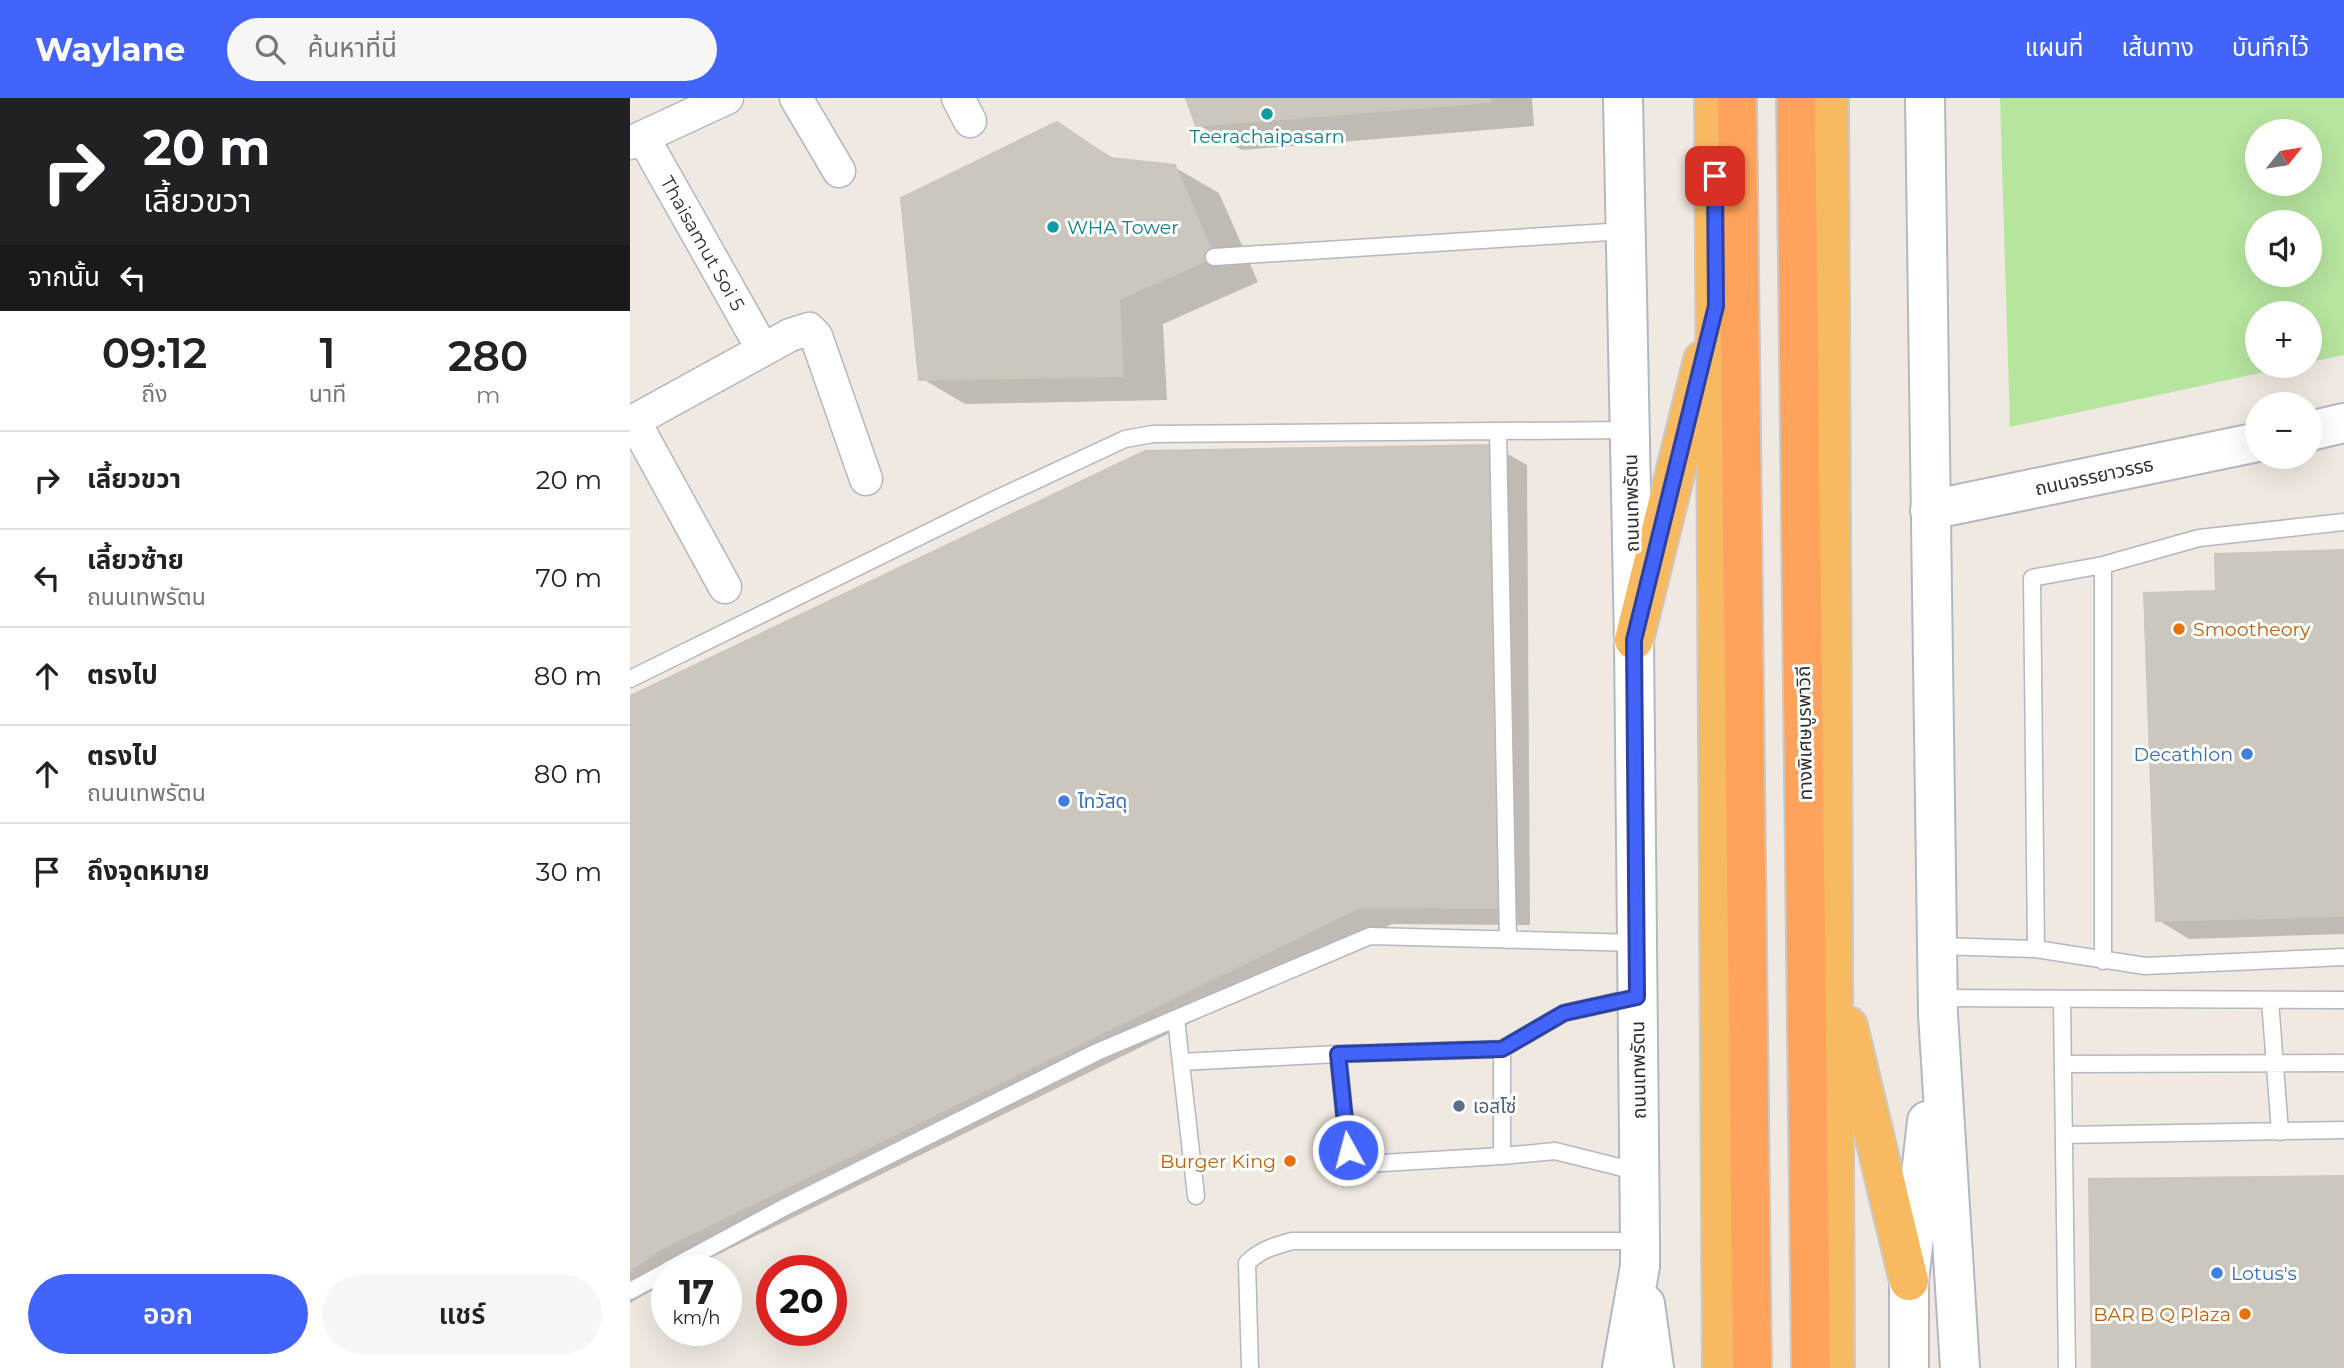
<!DOCTYPE html>
<html lang="th">
<meta charset="utf-8">
<style>
body{margin:0;font-family:Montserrat,"Noto Sans Thai",sans-serif;background:#f6f6f6;color:#222;height:100vh;display:flex;flex-direction:column;font-size:26px;white-space:nowrap}
*{box-sizing:border-box;margin:0}
p{font-size:23px;color:#767676}
.icon{flex:none;width:38px;height:38px;fill:none;stroke:currentColor;stroke-width:2;stroke-linecap:round;stroke-linejoin:round}
.map{position:relative;flex:1;overflow:hidden}
.details{display:flex;flex-direction:column;background:#fff;width:630px}
.details>*{flex:none}
.guide{background:#202124;color:#fff;overflow:hidden}
.needle{width:46px;rotate:60deg}
.tools{position:absolute;left:1615px;top:21px;display:grid;gap:14px}
.tools a{display:grid;place-items:center;width:77px;height:77px;border-radius:50%;background:#fff;box-shadow:0 7px 28px #0002;font-size:35px}
.speed{position:absolute;left:21px;top:1157px;display:flex;gap:14px;font-size:35px;font-weight:700;text-align:center}
.speed>*{display:grid;place-content:center;width:91px;height:91px;border-radius:50%;background:#fff;box-shadow:0 7px 28px #0002;line-height:1}
.speed small{font-size:18px;font-weight:400}
.speed .limit{border:10px solid #d22;background:#fff;color:#111}
.pin{position:absolute;display:grid;place-items:center;width:60px;height:60px;color:#fff;margin:-30px;border-radius:14px;box-shadow:0 4px 10px #0006}
.me{position:absolute;width:77px;margin:-38px;rotate:353deg;stroke-linejoin:round;filter:drop-shadow(0 0 5px #0008)}
.turn{display:flex;align-items:center;gap:24px;height:147px;padding:0 28px;font-size:32px}
.turn .icon{width:91px;height:91px;stroke-width:2.5}
.turn b{display:block;font-size:49px;line-height:60px}
.then{display:flex;align-items:center;height:66px;padding:0 28px;background:#0003;gap:14px;font-size:26px}
.eta{display:flex;justify-content:space-evenly;align-items:center;height:119px;text-align:center}
.eta b{font-size:42px;font-weight:600;line-height:49px}
.action{display:flex;gap:14px;margin-top:auto;padding:14px 28px}
.action a{flex:1;height:80px;border-radius:42px;background:#4264fb;color:#fff;font-size:28px;font-weight:600;line-height:80px;text-align:center}
.action a+a{background:#f6f6f6;color:#222}
ul{padding:0;list-style:none}
li{display:flex;align-items:center;gap:21px;height:98px;padding:0 28px;border-top:2px solid #e0e0e0}
li div{flex:1}
li b{display:block;font-size:26px}
li em{font-style:normal}
header{display:flex;align-items:center;gap:42px;box-sizing:border-box;height:98px;padding:0 35px;background:#4264fb;color:#fff}
header strong{font-size:33px}
nav{display:flex;gap:38px;margin-inline-start:auto;font-size:24px}
.search{width:490px;height:63px;background:#f6f6f6;display:flex;align-items:center;gap:18px;box-sizing:border-box;padding:0 24px;border-radius:38px;color:#767676;font-size:26px}
main{display:flex;flex:1;min-height:0}
.map>svg:first-child{display:block}
.green{fill:#b6e59e;fill-rule:evenodd}
.shadow{fill:#0003}
.building{fill:#cbc7bf;stroke:#cbc5ba;stroke-width:2}
.lines{fill:none;stroke-linecap:round;stroke-linejoin:round}
.service-casing{stroke:#b4b7c1;stroke-width:19}
.minor-casing{stroke:#b4b7c1;stroke-width:35}
.secondary-casing{stroke:#b4b7c1;stroke-width:42}
.trunk-casing{stroke:#c9c9c9;stroke-width:42}
.motorway-casing{stroke:#c9c9c9;stroke-width:42}
.service{stroke:#fff;stroke-width:16}
.minor{stroke:#fff;stroke-width:32}
.secondary{stroke:#fff;stroke-width:38}
.trunk{stroke:#f8ba60;stroke-width:38}
.motorway{stroke:#ffa35c;stroke-width:38}
.route-casing{stroke:#2b41a3;stroke-width:18}
.route{stroke:#4264fb;stroke-width:12}
.culture-dot{fill:#0f9aa8;stroke:#fff;stroke-width:2.5}
.food-dot{fill:#e8710a;stroke:#fff;stroke-width:2.5}
.shop-dot{fill:#3f7fe0;stroke:#fff;stroke-width:2.5}
.service-dot{fill:#5c6f8a;stroke:#fff;stroke-width:2.5}
.labels{text-anchor:middle;stroke-width:6;stroke-linejoin:round;paint-order:stroke}
.culture-label{font-size:19px;fill:#0d838f;stroke:#fff}
.street-label{font-size:19px;fill:#2e2e2e;stroke:#fff}
.food-label{font-size:19px;fill:#c56008;stroke:#fff;text-anchor:end}
.shop-label{font-size:19px;fill:#366cbe;stroke:#fff;text-anchor:start}
.service-label{font-size:19px;fill:#4e5e75;stroke:#fff;text-anchor:start}
</style>
<header>
<strong>Waylane</strong>
<div class="search"><svg class="icon" aria-label="search" viewBox="0 0 24 24"><circle cx="10" cy="10" r="6"/><path d="M15 15l6 6"/></svg>ค้นหาที่นี่</div>
<nav><a>แผนที่</a><a>เส้นทาง</a><a>บันทึกไว้</a></nav>
</header>
<main>
<section class="details">
<div class="guide">
<div class="turn"><svg class="icon" aria-label="right" viewBox="0 0 24 24"><path d="M7 20v-9h11M14 6l5 5-5 5"/></svg><div><b>20 m</b>เลี้ยวขวา</div></div>
<div class="then">จากนั้น<svg class="icon" aria-label="left" viewBox="0 0 24 24"><path d="M17 20v-9H6M10 6l-5 5 5 5"/></svg></div>
</div>
<div class="eta">
<div><b>09:12</b><p>ถึง</p></div>
<div><b>1</b><p>นาที</p></div>
<div><b>280</b><p>m</p></div>
</div>
<ul>
<li><svg class="icon" aria-label="right" viewBox="0 0 24 24"><path d="M7 20v-9h11M14 6l5 5-5 5"/></svg><div><b>เลี้ยวขวา</b></div><em>20 m</em></li>
<li><svg class="icon" aria-label="left" viewBox="0 0 24 24"><path d="M17 20v-9H6M10 6l-5 5 5 5"/></svg><div><b>เลี้ยวซ้าย</b><p>ถนนเทพรัตน</p></div><em>70 m</em></li>
<li><svg class="icon" aria-label="ahead" viewBox="0 0 24 24"><path d="M12 20V5M6 11l6-6 6 6"/></svg><div><b>ตรงไป</b></div><em>80 m</em></li>
<li><svg class="icon" aria-label="ahead" viewBox="0 0 24 24"><path d="M12 20V5M6 11l6-6 6 6"/></svg><div><b>ตรงไป</b><p>ถนนเทพรัตน</p></div><em>80 m</em></li>
<li><svg class="icon" aria-label="arrive" viewBox="0 0 24 24"><path d="M6 21V4h12l-3 4 3 4H6"/></svg><div><b>ถึงจุดหมาย</b></div><em>30 m</em></li>
</ul>
<div class="action"><a>ออก</a><a>แชร์</a></div>
</section>
<div class="map">
<svg width="1714" height="1270" viewBox="0 0 1714 1270">
<rect width="100%" height="100%" fill="#efe9e1"/>
<path class="green" d="M1370 0H1714V257L1680 264V215H1628V268H1663L1380 329ZM1628 33H1680V86H1628ZM1628 124H1680V177H1628Z"/>
<path class="shadow" d="M557 0H902L904 28 612 52 567 26Z
M427 26 488 63 544 69 589 95 628 184 533 226 537 302 335 306 291 280Z
M866 349 897 367 900 827 762 826 56 1172H37V1184L0 1205V600Z
M1714 454V836L1559 841 1528 822 1588 495Z"/>
<path class="building" d="M556 0H860V4L566 28Z
M427 24 480 60 545 67 584 159 489 201 493 278 289 282 271 100Z
M866 347 869 810 730 809 33 1150 0 1172V598L515 353Z
M1714 452V818L1526 823 1514 495 1586 493 1585 456Z
M1714 1078V1270H1462L1459 1081Z"/>
<g class="lines">
<defs>
<path id="service" d="M584 159 995 133
M868 333 878 842
M0 581 366 401 495 341 523 336 999 332
M1307 848 1406 851 1515 868 1714 859
M1406 851 1402 480 1473 467 1569 440 1714 424
M1473 863V467
M1006 899 934 915 872 951V1058L925 1053 1009 1074
M1308 900 1714 902
M1432 901 1437 1270
M1640 902 1650 1034
M546 921 566 1098
M872 951 708 956 718 1052 735 1066 872 1058
M551 964 708 956
M1433 966 1714 965
M1434 1037 1714 1032
M38 1172 153 1110 467 954 740 838 1007 845
M0 1193 37 1173
M620 1270 617 1165C630 1152 644 1148 662 1143H1010"/>
<g id="minor">
<path d="M166 0 209 73"/>
<path d="M328 0 340 23"/>
<path id="s1" d="M13 39 133 252"/>
<path d="M0 45 97 0"/>
<path d="M4 323 95 489"/>
<path d="M0 325 160 237 179 231 186 238 236 381"/>
</g>
<path id="secondary" d="M1295 0 1308 916 1330 1270
M1680 333 1714 325
M1300 412 1628 344
M1015 1206 1024 1270
M992 1270 1010 1168V1143L1004 542 993 0
M1279 1270V1183L1297 1023"/>
<path id="trunk" d="M1084 0 1092 1270
M1199 0 1205 1270
M1004 542 1073 262
M1218 928 1279 1183"/>
<path id="motorway" d="M1107 0 1122 1270
M1166 0 1181 1270"/>
</defs>
<use href="#service" class="service-casing"/>
<use href="#minor" class="minor-casing"/>
<use href="#secondary" class="secondary-casing"/>
<use href="#trunk" class="trunk-casing"/>
<use href="#motorway" class="motorway-casing"/>
<use href="#service" class="service"/>
<use href="#minor" class="minor"/>
<use href="#secondary" class="secondary"/>
<use href="#trunk" class="trunk"/>
<use href="#motorway" class="motorway"/>
</g>
<g class="lines">
<defs>
<path id="route" d="M718 1052 708 956 872 951 934 915 1007 899 1004 542 1086 208 1085 78"/>
</defs>
<use href="#route" class="route-casing"/>
<use href="#route" class="route"/>
</g>
<g class="culture-dot">
<circle cx="637" cy="16" r="7"/>
<circle cx="423" cy="129" r="7"/>
</g>
<g class="food-dot">
<circle cx="1549" cy="531" r="7"/>
<circle cx="660" cy="1063" r="7"/>
<circle cx="1615" cy="1216" r="7"/>
</g>
<g class="shop-dot">
<circle cx="1617" cy="656" r="7"/>
<circle cx="434" cy="703" r="7"/>
<circle cx="1587" cy="1175" r="7"/>
</g>
<circle class="service-dot" cx="829" cy="1008" r="7"/>
<g class="labels">
<g class="culture-label">
<text x="637" y="45">Teerachaipasarn</text>
<text x="437" y="136" text-anchor="start">WHA Tower</text>
</g>
<g class="street-label">
<text dy="7" stroke="none"><textPath href="#s1" startOffset="122">Thaisamut Soi 5</textPath></text>
<text transform="translate(1464 378) rotate(-12)" y="7">ถนนจรรยาวรรธ</text>
<text transform="translate(1001 405) rotate(-91)" y="7">ถนนเทพรัตน</text>
<text transform="translate(1174 635) rotate(-91)" y="7">ทางพิเศษบูรพาวิถี</text>
<text transform="translate(1008 972) rotate(-91)" y="7">ถนนเทพรัตน</text>
</g>
<g class="food-label">
<text x="1563" y="538" text-anchor="start">Smootheory</text>
<text x="646" y="1070">Burger King</text>
<text x="1601" y="1223">BAR B Q Plaza</text>
</g>
<g class="shop-label">
<text x="1603" y="663" text-anchor="end">Decathlon</text>
<text x="448" y="710">ไทวัสดุ</text>
<text x="1601" y="1182">Lotus's</text>
</g>
<g class="service-label">
<text x="843" y="1015">เอสโซ่</text>
</g>
</g>
</svg>
<div class="tools">
<a><svg class="needle" viewBox="-14 -14 28 28"><path d="M0-13l5 13h-10z" fill="#e53935"/><path d="M0 13l5-13h-10z" fill="#767676"/></svg></a>
<a><svg class="icon" aria-label="sound" viewBox="0 0 24 24"><path d="M4 9h4l5-4v14l-5-4H4zM17 9q2 3 0 6"/></svg></a>
<a>+</a>
<a>−</a>
</div>
<div class="speed"><div>17<small>km/h</small></div><div class="limit">20</div></div>
<div class="pin" style="left:1085px;top:78px;background:#d93025"><svg class="icon" aria-label="arrive" viewBox="0 0 24 24"><path d="M6 21V4h12l-3 4 3 4H6"/></svg></div>
<svg class="me" style="left:718px;top:1052px" viewBox="-20 -20 40 40"><circle r="17" fill="#4264fb" stroke="#fff" stroke-width="3"/><path d="M0-11L8 9 0 5-8 9z" fill="#fff"/></svg>
</div>
</main>
